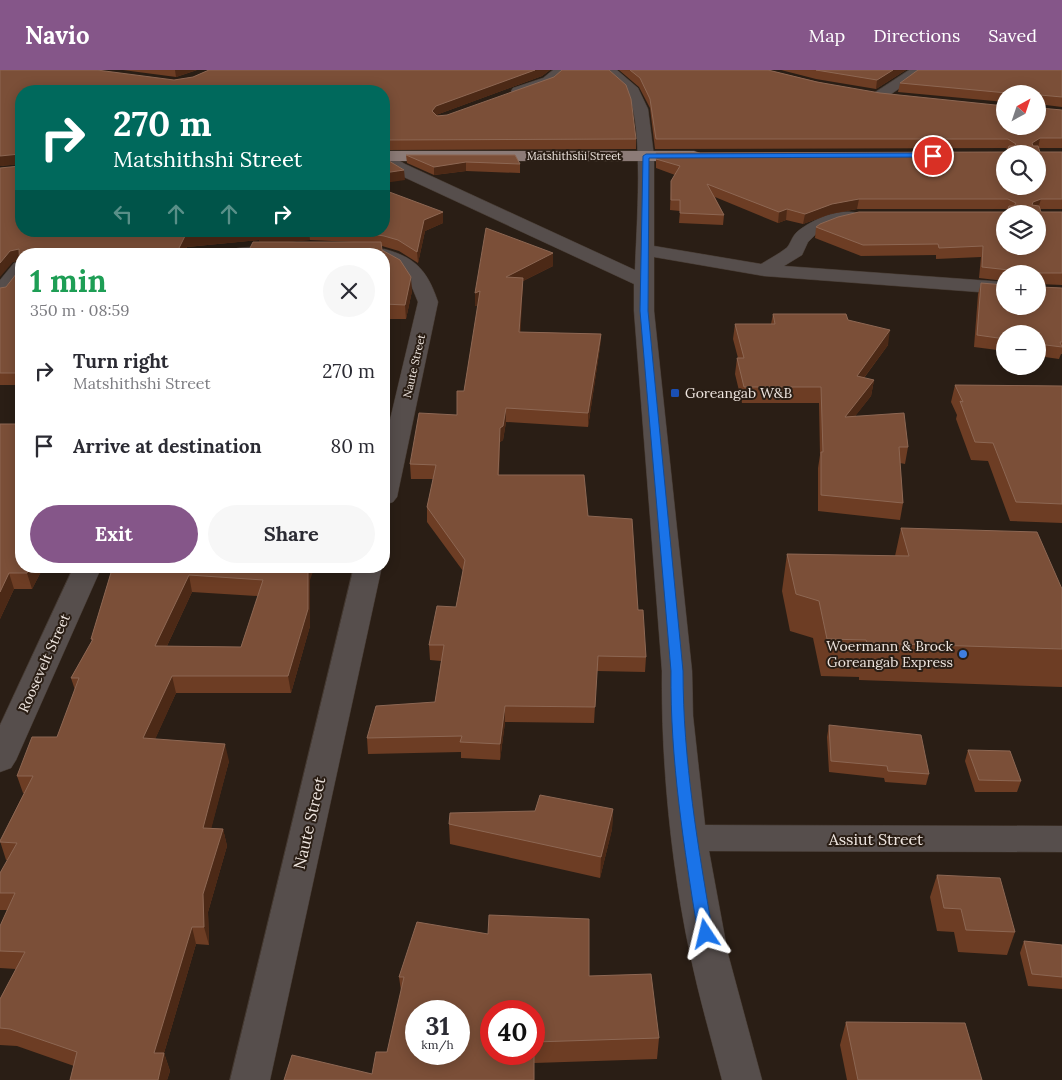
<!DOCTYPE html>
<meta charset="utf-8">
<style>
body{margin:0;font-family:Lora,serif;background:#f7f7f7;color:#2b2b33;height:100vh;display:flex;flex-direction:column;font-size:19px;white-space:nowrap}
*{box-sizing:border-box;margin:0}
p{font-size:16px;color:#7c7c81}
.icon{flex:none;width:28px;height:28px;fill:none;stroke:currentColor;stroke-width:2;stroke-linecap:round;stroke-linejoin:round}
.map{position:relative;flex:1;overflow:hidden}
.sheet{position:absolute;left:15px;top:178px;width:375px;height:325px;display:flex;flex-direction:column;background:#fff;border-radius:20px;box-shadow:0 2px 12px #0003}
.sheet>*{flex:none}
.hud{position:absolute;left:15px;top:15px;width:375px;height:152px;border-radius:20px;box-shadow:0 2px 12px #0003;background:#00695c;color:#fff;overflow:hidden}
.needle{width:32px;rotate:40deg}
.controls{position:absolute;left:996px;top:15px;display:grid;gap:10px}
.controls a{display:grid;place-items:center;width:50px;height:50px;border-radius:50%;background:#fff;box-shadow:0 2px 12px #0003;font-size:25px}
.speed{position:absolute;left:405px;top:930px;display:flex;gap:10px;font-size:25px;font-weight:700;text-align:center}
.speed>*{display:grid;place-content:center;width:65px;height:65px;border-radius:50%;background:#fff;box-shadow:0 2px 12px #0003;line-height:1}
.speed small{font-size:12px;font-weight:400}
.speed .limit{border:8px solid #d22;background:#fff;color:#111}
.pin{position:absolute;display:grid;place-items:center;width:42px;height:42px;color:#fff;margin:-21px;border:2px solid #fff;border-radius:50%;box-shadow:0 1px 5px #0007}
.me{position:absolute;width:55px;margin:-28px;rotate:350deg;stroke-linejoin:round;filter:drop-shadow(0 0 4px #0008)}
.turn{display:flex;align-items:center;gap:18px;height:105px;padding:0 15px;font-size:22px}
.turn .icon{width:65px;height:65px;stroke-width:2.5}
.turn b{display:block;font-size:35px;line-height:42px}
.lanes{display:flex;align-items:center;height:48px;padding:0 15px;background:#0003;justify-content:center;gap:25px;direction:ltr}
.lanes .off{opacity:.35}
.round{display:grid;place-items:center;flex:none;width:52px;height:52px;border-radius:26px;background:#f7f7f7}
.head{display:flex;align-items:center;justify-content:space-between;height:85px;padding:0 15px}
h1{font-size:30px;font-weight:700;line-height:38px;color:#1e9e55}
.primary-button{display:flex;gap:10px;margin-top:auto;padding:10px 15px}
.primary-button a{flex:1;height:58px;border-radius:30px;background:#855689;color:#fff;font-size:20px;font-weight:700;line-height:58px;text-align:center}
.primary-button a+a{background:#f7f7f7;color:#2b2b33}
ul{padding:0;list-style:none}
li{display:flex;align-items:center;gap:15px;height:75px;padding:0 15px}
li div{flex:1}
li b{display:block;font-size:19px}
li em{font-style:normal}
header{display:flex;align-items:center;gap:30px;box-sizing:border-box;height:70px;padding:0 25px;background:#855689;color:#fff}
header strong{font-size:24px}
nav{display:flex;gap:28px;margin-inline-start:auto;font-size:18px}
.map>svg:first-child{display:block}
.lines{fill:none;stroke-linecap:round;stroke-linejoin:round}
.minor-casing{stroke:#463a31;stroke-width:1}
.major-casing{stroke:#463a31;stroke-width:1}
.minor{fill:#564e4c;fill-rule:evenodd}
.major{fill:#8c7b77;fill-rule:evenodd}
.wall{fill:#6d3d24;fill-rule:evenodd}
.shaded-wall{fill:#4c2916}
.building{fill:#7b4f38;stroke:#8d6753;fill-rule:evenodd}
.route{fill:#1a73e8;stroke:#114b97}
.transit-dot{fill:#1a4fb4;stroke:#2a1e15;stroke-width:2}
.shop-dot{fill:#3f7fe0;stroke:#2a1e15;stroke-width:2}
.labels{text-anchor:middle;stroke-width:4;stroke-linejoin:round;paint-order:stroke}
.far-street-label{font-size:11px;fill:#efe6e0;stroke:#2a1e15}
.poi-label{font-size:14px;fill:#efe6e0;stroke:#2a1e15;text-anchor:start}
.street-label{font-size:14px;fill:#efe6e0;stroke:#2a1e15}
.near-street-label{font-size:16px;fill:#efe6e0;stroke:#2a1e15}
</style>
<header>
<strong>Navio</strong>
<nav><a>Map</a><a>Directions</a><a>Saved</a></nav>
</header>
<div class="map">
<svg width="1062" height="1010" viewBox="0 0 1062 1010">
<rect width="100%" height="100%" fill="#2a1e15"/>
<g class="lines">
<defs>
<path id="minor" d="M553 0H575L573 3C564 5 560 11 552 14 542 19 523 27 513 24L511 21 513 18 543 8Z
M601 0H617L638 18 648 39 654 86V176L761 194C769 189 777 185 785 179 790 176 791 168 796 163 810 150 839 138 858 143L861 147 858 151 836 156 817 163 808 172 802 185 784 196 1005 212V224L764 206 654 187V241L692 601 693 646 705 755 1062 756V782L709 781 728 884 762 1010H722C711 968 699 927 690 884 671 794 661 693 662 601L634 241V214L393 102 384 95V83L390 85 405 94 635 200C636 164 645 52 627 23 621 14 608 9 601 0Z
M909 0H926L884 29H874L872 26 874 23Z
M284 175 291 177 293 181 292 184H229L231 180 238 178Z
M384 179C416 187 428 202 438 232L397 427 393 432 384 435V375L418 232 407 205 384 192V184H375L377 181Z
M21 191V209L7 227 0 229V210L14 193Z
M74 496H102L16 690 11 698 0 702V655Z
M354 496H382L270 1010H230Z"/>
<path id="major" d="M384 81H694L700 83 702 86 700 89 694 91H384Z"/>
</defs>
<use href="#minor" class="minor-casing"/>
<use href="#major" class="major-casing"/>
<use href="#minor" class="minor"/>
<use href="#major" class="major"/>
</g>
<path class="wall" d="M123 0H197L176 7Z
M209 0H550L542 6 436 45 636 69V79L384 80V21L21 161H384L443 142V153L425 161 418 193 399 181 382 176V180L412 221 406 249H384V184L260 172 259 170 187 177 184 184H21V315H0V218L6 217 20 199V190L13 192 20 94 0 96 174 10 193 7ZM310 170 353 172H359H283Z
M619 0H768L1005 56 1038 24H1005V32L898 22 900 13 1062 0V37L1038 34V36L1040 38 1062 40V78H1039L1040 82H1062V139H1040L1041 142H1062V215L1040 214V217L1062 218V284H1061L1059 289 1038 286V264H1005V281L974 277 978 224 981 213 1005 236 1038 204H1005V211L979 208 981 187 936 189V185L861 186 815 168 816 157 1007 142 1008 140 1006 139H857L830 144 803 154 786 150 778 153 715 127 724 145 723 155 679 153 680 141 670 140 671 111 675 105 656 98V83L1007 82 1008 80 1006 78 655 79 650 38 639 17Z
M781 0H906L876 19 816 9Z
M406 85 520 94V103L466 101 434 105 407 93Z
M553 183V196L523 211 520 262 601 264 600 277 588 357 506 352 503 370 500 372 499 405 588 446 638 540 646 587 645 602 597 601 594 653 505 652 500 690 461 688V682L368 684 367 668 435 632 441 591 430 590 429 575 456 537 463 501 427 452V437L433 409H411L410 394 457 345 464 321 478 235 475 236V223Z
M773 244 848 250 888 275 864 308 874 310 871 326 855 346 908 377 905 394 900 393 903 433 900 450 818 441V398L820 385 819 333H742L735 304 737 288H738L733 269 735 254H771Z
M955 315 1062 316V453L1010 451 988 391 971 390 956 349 957 345 951 332Z
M0 354 44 496 32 519H14L0 549Z
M901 458 1062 519V617L859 610V607L821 606 813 568 790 561 782 521 787 484 895 486Z
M113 496 310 510V556L291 623H176L155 669 229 691 211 758 223 759 227 776 208 842 209 875 196 874 164 983 170 1001 167 1010H70L74 996 17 976 0 975V929L16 899 0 898V856L7 840H0V803L8 790H6L0 771 24 723H23L17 706 57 667 75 620 71 608 92 571 91 569ZM192 522 258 526 241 577 167 576Z
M829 655 929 704 926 715 885 712 884 708 829 702 827 667Z
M968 680 1021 711 1017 722H975L965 691Z
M613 739 612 759 600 808 450 774 449 754 535 741Z
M937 805 1015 862 1007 885 958 882 954 862 937 861 930 827Z
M1024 871 1062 875V919L1028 916 1020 883Z
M589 906 659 968 657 989 534 993 372 1004 387 982 401 921 399 907Z
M846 952 982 1010H847L840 975Z"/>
<path class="shaded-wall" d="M175 0H197L176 7Z
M535 0H550L542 6 436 45 432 41 436 36Z
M893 0H906L876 19 877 10Z
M1040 68 1038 78 1030 82 1032 73Z
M20 84 21 94 0 96V86Z
M466 92V101L434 105V97Z
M404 100 405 110 384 113V103Z
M859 129 857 139 830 144 803 154 805 144 832 134Z
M1041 129 1038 139 1030 142 1033 132Z
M787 139 786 150 778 153 779 142Z
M443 142V153L425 161 418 193 417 182 424 150Z
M238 161H309L310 170 260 174 259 170 187 177 184 184H176L185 166Z
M19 179 21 190 13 192 0 207V193L10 181Z
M553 183V196L523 211 520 276 506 207Z
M411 207 412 221 406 249 405 235Z
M480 221V234L475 236V223Z
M890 260 888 275 854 321 857 306Z
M601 264 600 277 588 357V343Z
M388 305 389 320 384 339V319Z
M874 310 871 326 842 363 845 347Z
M506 338V352L503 370 500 372 498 419V405L500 358Z
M31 496H44L32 519 27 503Z
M308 496H315L310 510V556L291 623 288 606Z
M9 503 14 519 0 549V522Z
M189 505 192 522 159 593 155 576Z
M172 606 176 623 148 685 143 668Z
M505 636V652L500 690V674Z
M225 674 229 691 207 775 203 758Z
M613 739 612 759 600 808 601 787Z
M223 759 227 776 208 842 209 875 204 857 203 824Z
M192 857 196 874 159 1000 154 983Z
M164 983 170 1001 167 1010H158Z"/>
<path class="building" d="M0 0H97L174 10 193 7 209 0H535L436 36 432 41 437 46 447 45 554 7 562 0H609L626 15 631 29 636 69 384 70V21H21V161H238L185 166 176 184H21V303H0V218L6 217 20 199 19 179 10 181 0 193V98L20 96V84L0 86Z
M630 0H768L817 12 880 23 1005 36V56H1038V24H1007V23L900 13 918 0H1062V27L1040 25 1038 27V36L1040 38 1062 40V68H1040L1032 73 1033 76H1038L1040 82H1062V129H1041L1033 132 1032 135 1039 136 1041 142H1062V203H1040V217L1062 218V272H1060L1062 277 1038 274V264H1005V269L977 265 981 213 1005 215V236H1038V204H1009V200L982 197 983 176 939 178 938 174 863 175 816 157 820 154 838 147 859 142H1007L1009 136H1014L1016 133 1008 129H859L832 134 805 144 787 139 779 142 707 114 724 145 680 143V130H671V111L680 96 656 89V83L1007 82 1009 76H1014L1016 74 1008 69H656L650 29 640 8ZM1005 84H1038V116H1005ZM1005 144H1038V176H1005Z
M816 0H893L877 10Z
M406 85H515L520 94 466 92 434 97Z
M384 88 404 100 384 103Z
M384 120 443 142 424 150 417 182 398 170 384 166 355 161H384Z
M486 158 553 183 506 207 523 208 519 262 601 264 588 343 506 338 503 356 500 358 498 405H584L588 446 632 449 638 540H643L646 587 598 586 595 637 505 636 500 674 460 672 462 666 367 668 376 636 435 632 444 575H429L437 536 456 537 465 490 427 437 436 395 410 394 419 343 457 345V321H464L480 221 475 223Z
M260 161H288L259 164Z
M253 172H381L382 180 400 190 411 207 405 235 384 234V184H247Z
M773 244H846L848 250 890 260 857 306 874 310 845 347 904 343 908 377H899L903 433 821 425V382H823L821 317H744L737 288H744L735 254H775Z
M384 305H388L384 319Z
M955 315 1062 316V434L1016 432 993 373 975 372 960 331 963 332Z
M0 354H21V496H31L27 503H9L0 522Z
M901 458 1037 462 1062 519V579L867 573 866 570 827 569 819 531 796 524 787 484 909 486Z
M113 496H308V539L288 606H172L143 668 225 674 203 758 223 759 203 824 204 857H192L154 983H164L158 1010H70L77 982 10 959 0 958V929L25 882 0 881V856L15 823H0V803L17 773 0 772V771L33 706H17L32 667H57L79 608H71L93 569H91ZM189 505 263 510 241 577 155 576Z
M829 655 921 665 929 704 888 701 887 696 831 691Z
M968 680 1010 681 1021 711 979 710Z
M540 725 613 739 601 787 449 754 450 743 535 741Z
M937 805 1000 808 1015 862 966 860 961 839 944 838Z
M489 845 589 849V906L651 904 659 968 534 972V1010H284L292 985 372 1004 376 982H387L404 907H399L417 852 488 864ZM416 941H459V984H416ZM491 941H534V984H491Z
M1024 871 1062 875V907L1032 904Z
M846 952 965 953 982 1010H858Z"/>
<path class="route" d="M933 83 936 84V87L649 88 648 241 683 601C683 690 698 777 713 864L711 869 706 871 700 869 698 864C684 777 670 690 671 601L640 241 643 86 646 84Z"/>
<rect class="transit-dot" x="670" y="318" width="10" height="10" rx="2.5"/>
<circle class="shop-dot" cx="963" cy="584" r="5"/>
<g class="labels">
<g class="far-street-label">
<text x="574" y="90">Matshithshi Street</text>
<text transform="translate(414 296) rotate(-77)" y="4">Naute Street</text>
</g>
<g class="poi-label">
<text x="685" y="328">Goreangab W&amp;B</text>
<text x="953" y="581" text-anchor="end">Woermann &amp; Brock<tspan x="953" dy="16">Goreangab Express</tspan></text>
</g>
<g class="street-label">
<text transform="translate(44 593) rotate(-66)" y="5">Roosevelt Street</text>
</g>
<g class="near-street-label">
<text transform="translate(309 753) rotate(-77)" y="6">Naute Street</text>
<text x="876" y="775">Assiut Street</text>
</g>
</g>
</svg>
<div class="controls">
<a><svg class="needle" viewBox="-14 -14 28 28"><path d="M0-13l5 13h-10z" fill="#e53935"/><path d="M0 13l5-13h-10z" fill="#7c7c81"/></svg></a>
<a><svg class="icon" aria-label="search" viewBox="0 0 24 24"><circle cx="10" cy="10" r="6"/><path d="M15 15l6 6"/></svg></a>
<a><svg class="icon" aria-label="layers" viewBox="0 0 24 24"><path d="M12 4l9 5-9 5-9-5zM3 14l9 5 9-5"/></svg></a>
<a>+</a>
<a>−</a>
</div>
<div class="speed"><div>31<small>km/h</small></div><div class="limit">40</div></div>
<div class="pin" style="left:933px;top:86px;background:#d93025"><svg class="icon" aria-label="arrive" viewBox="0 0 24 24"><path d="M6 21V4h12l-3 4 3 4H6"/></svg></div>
<svg class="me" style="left:706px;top:864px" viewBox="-20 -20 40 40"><path d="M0-17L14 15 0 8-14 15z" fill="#1a73e8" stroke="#fff" stroke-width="4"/></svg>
<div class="hud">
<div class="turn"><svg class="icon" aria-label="right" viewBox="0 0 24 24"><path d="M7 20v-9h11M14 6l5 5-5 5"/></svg><div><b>270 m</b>Matshithshi Street</div></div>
<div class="lanes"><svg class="icon off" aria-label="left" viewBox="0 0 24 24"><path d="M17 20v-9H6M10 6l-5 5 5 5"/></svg><svg class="icon off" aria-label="ahead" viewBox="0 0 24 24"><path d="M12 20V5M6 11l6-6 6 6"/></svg><svg class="icon off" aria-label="ahead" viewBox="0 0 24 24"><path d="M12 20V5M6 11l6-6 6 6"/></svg><svg class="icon" aria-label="right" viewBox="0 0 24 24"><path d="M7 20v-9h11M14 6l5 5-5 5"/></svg></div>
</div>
<section class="sheet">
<div class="head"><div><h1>1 min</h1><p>350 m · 08:59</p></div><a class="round"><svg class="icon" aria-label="close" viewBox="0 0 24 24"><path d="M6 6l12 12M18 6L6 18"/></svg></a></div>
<ul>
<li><svg class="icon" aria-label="right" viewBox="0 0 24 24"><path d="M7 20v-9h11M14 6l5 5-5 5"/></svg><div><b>Turn right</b><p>Matshithshi Street</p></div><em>270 m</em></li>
<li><svg class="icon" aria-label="arrive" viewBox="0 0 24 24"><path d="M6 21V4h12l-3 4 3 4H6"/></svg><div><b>Arrive at destination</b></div><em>80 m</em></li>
</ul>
<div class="primary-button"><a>Exit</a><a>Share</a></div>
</section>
</div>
